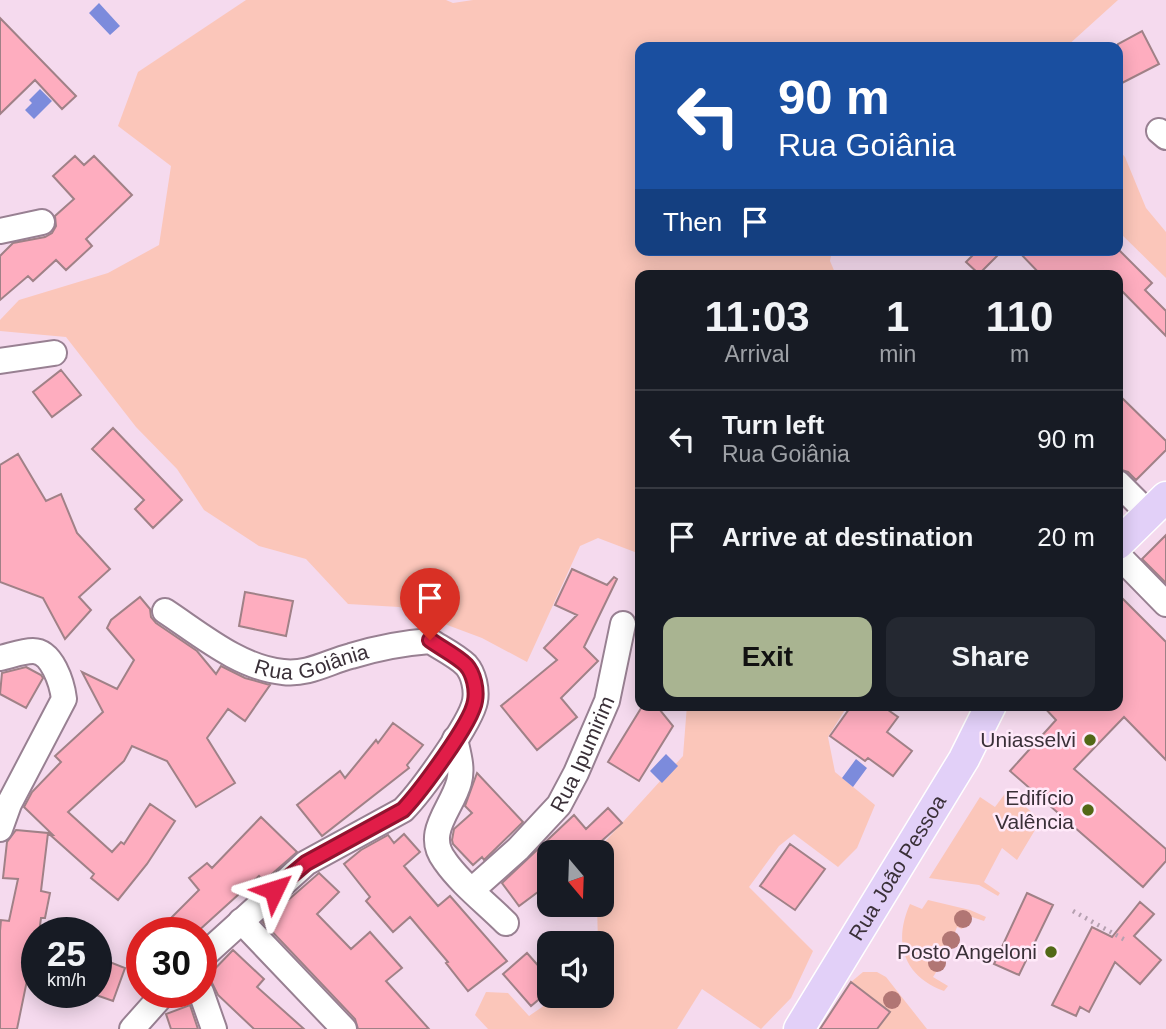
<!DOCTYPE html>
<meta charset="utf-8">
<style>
body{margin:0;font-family:Arial,sans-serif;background:#242831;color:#f1f3f6;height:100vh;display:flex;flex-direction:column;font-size:26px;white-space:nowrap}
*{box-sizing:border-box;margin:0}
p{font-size:23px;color:#9ea1a6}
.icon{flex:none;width:38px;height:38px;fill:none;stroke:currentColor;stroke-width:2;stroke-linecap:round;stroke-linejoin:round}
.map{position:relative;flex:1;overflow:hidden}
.panel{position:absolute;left:635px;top:270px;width:488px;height:441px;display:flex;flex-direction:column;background:#171b24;border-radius:14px;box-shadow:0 4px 18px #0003}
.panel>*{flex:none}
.hud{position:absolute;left:635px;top:42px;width:488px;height:214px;border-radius:14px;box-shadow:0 4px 18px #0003;background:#1a4fa0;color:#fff;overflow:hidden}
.needle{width:46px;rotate:161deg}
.buttons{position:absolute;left:537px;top:840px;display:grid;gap:14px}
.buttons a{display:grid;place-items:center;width:77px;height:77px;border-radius:14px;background:#171b24;box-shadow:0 4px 18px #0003;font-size:35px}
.speed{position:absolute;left:21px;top:917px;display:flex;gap:14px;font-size:35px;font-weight:700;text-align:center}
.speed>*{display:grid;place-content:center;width:91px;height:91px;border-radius:50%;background:#171b24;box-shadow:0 4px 18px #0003;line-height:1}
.speed small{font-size:18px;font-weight:400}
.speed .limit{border:10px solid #d22;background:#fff;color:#111}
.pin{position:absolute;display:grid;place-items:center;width:60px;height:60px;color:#fff;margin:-72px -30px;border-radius:50% 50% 50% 0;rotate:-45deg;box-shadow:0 0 7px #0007}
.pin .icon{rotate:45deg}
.me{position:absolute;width:77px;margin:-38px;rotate:49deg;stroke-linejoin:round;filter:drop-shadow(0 0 5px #0008)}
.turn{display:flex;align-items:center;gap:24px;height:147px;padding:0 28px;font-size:32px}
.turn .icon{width:91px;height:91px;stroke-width:2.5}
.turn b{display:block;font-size:49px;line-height:60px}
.then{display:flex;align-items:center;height:66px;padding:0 28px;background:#0003;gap:14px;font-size:26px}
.eta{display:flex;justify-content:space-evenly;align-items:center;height:119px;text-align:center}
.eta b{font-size:42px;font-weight:600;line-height:49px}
.button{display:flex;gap:14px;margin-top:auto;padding:14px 28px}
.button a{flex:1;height:80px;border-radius:14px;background:#a9b491;color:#111;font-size:28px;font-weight:600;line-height:80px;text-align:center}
.button a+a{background:#242831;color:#f1f3f6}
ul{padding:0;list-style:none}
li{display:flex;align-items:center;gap:21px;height:98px;padding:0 28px;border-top:2px solid #363941}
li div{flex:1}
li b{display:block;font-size:26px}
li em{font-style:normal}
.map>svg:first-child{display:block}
.green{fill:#fbc6ba}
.water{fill:#7c8bdc}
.building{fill:#feadbf;stroke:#a08187;stroke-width:2}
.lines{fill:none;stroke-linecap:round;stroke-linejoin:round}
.minor-casing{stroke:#988092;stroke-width:28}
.major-casing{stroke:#fff;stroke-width:33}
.path{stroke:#b5a0b0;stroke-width:4.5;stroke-dasharray:2 5;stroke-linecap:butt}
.minor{stroke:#fff;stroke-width:24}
.major{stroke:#e2d0f8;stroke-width:30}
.tree{fill:#b17674}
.route-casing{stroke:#92132f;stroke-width:18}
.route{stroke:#e11d48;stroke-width:12}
.poi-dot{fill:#526816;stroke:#ffe9f9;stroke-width:2.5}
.labels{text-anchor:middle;stroke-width:5;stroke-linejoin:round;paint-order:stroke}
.street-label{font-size:21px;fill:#3a3038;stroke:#ffe9f9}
.poi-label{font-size:21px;fill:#3a3038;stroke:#ffe9f9;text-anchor:end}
</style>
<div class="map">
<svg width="1166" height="1029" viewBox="0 0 1166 1029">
<rect width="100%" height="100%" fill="#f5daee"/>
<path class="green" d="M246 0H446L453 3 473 0H1118L1066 47H640V250H832L830 261 836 275H640V554L598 538 580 546 527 662 482 638 399 607 348 604 306 559 259 546 204 510 177 469 136 427 66 337 0 331V320L19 300 108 273 159 245 171 166 118 126 138 72Z
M1118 149 1125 157 1146 208 1166 232V278L1118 231Z
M687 705H848L828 737 835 772 875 805 857 848 838 867 794 834 779 846 749 887 813 951 791 998 761 1029 702 989 677 1029H488L475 1015 486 992 508 993 529 1016 558 996H602V943H598L597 905H602L601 846 683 756Z
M1007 791 1041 820 1017 860 1002 848 984 882 1000 893 998 896 979 885 929 878 980 797 995 807Z
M928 900 970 910 986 917 984 921 969 916 962 929 957 927 954 935 958 938 933 977 948 986 944 991C903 976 893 942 910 904L922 909Z
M863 972H877L886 977 927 1029H877L890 1012 851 982Z"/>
<path class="water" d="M99 3 120 26 110 35 89 13Z
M40 89 52 101 34 119 25 110 32 103 29 100Z
M666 754 678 766 662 783 650 771Z
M856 759 867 768 853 787 842 778Z"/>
<path class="building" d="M0 18 76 96 62 109 35 80 0 114Z
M1142 31 1159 64 1118 85V44Z
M75 156 84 165 94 156 132 195 86 239 92 246 66 270 56 260 33 281 28 276 0 300V256L13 243 45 237 52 233 56 226 55 216 74 199 53 176Z
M1118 249 1152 283 1145 290 1166 311V336L1118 287V275H1041L1017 250Z
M978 250H1003L979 274 966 262Z
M61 370 81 395 52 417 33 392Z
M1118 394 1166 441V450L1136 480 1128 472 1118 469Z
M113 428 182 500 153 528 135 509 144 500 92 449Z
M18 454 46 501 61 494 77 533 110 569 79 597 91 610 65 639 43 598 0 582V465Z
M1166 535V583L1142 559Z
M572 569 607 585 614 577 617 579 584 647 598 661 561 698 577 717 537 750 501 706 557 660 544 648 577 615 555 605Z
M245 592 293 601 286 636 239 626Z
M1118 594 1166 642V760L1124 717 1074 769 1166 849V861L1143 887 1010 771 1056 720 1042 705H1118Z
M140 597 150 609 151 617 156 623 197 651 216 674 221 666 245 678 270 685 245 721 228 709 207 738 235 783 196 807 167 761 132 746 124 761 68 812 112 852 121 842 124 844 150 804 175 821 147 864 118 900 91 878 94 874 48 833 52 834 24 807 32 792 61 762 55 756 103 712 82 672 117 689 134 660 107 628 111 620Z
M26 667 41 675 43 678 26 708 0 694 2 673Z
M643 705H656L673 726 639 781 608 762Z
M852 705H881L898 717 887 732 912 751 893 776 868 758 865 761 830 736Z
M393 723 423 745 407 765 409 768 322 836 297 805 340 771 345 778 376 740 378 743Z
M477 773 523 822 484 860 482 857 473 865 453 844 452 840 454 829 472 813 465 806Z
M608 808 622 823 589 852H550V883L519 906 502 883 574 815 586 829Z
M261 817 297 852 264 881 259 876 196 933H156L199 890 189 878 207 863 212 868Z
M16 830 48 833 41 891 50 893 45 918H41L39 933H37L35 962 31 961 17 1029H0V931L1 920 9 921 18 879 3 878 7 842Z
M404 834 420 852 404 866 438 906 450 896 507 961 468 991 446 963 448 962 410 917 393 932 366 901 370 897 344 864 361 850 388 835 394 843Z
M790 844 825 869 795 910 760 886Z
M319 873 339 892 317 914 351 949 370 932 402 968 386 981 429 1029H358L355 1019 263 922Z
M1027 893 1053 905 1019 975 994 964Z
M1140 902 1154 914 1134 936 1161 960 1140 984 1115 962 1089 1012 1080 1007 1076 1016 1052 1005 1092 927 1112 937Z
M233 950 264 979 257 987 304 1029H254L218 995 211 981 206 978Z
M527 953 550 979V990L531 1006 503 974Z
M102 959 125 968 113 1001 96 995V976Z
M851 982 890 1012 877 1029H820Z
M190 1005 198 1029H171L166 1014Z"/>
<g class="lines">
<defs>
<g id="minor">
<path d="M1159 131 1166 137"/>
<path d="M0 231 42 222"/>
<path d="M0 361 54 353"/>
<path d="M1118 483 1149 514"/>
<path d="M1118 555 1166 604"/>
<path id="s1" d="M165 611C200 634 240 668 283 672 308 675 328 662 351 656 377 648 403 643 430 641 441 648 457 656 466 665 474 674 477 690 475 701 471 723 420 793 403 810L306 863 201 958"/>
<path d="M0 658C10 656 22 651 33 651 52 651 62 683 64 699L9 804 0 829"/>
<path d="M455 739C458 753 463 768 459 782 452 809 423 833 445 861 461 884 486 903 506 923"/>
<path id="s2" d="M472 890 518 849 559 805 576 773 607 701 623 624"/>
<path d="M241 921 344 1029"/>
<path d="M201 992 214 1029"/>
<path d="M132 1029 165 992"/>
</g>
<g id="major">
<path d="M1118 544 1166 497"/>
<path id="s3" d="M799 1029 964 759 991 705"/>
</g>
</defs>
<use href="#minor" class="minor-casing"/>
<use href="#major" class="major-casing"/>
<path class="path" d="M1073 911 1127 941"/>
<use href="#minor" class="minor"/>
<use href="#major" class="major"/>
</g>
<g class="tree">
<circle cx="963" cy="919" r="9"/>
<circle cx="951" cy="940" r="9"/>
<circle cx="937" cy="963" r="9"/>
<circle cx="892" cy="1000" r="9"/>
</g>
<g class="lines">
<defs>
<path id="route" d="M274 890 306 863 403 810C419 793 472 723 475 701 477 690 474 674 466 665 457 656 441 648 430 640"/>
</defs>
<use href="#route" class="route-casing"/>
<use href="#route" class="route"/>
</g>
<g class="poi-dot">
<circle cx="1090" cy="740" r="7"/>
<circle cx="1088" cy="810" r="7"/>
<circle cx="1051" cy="952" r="7"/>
</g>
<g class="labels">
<g class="street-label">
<text dy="7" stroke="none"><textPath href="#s1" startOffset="164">Rua Goiânia</textPath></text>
<text dy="7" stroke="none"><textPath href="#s2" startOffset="178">Rua Ipumirim</textPath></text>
<text dy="7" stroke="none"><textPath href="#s3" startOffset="189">Rua João Pessoa</textPath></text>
</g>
<g class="poi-label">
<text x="1076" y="747">Uniasselvi</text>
<text x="1074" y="805">Edifício<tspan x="1074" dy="24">Valência</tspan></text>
<text x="1037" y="959">Posto Angeloni</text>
</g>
</g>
</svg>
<div class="buttons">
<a><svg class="needle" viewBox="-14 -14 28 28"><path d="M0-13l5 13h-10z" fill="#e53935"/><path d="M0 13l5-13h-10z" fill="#9ea1a6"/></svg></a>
<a><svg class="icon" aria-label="sound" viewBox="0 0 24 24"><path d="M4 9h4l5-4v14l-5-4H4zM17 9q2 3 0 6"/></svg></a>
</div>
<div class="speed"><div>25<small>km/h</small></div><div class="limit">30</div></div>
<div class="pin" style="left:430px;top:640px;background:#d93025"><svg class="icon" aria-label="arrive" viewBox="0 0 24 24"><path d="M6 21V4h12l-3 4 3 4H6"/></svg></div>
<svg class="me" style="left:274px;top:890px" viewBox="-20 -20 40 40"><path d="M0-17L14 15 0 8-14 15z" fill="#e11d48" stroke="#fff" stroke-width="4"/></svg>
<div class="hud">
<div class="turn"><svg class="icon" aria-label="left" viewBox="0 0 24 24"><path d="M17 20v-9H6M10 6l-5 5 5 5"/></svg><div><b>90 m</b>Rua Goiânia</div></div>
<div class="then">Then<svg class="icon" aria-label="arrive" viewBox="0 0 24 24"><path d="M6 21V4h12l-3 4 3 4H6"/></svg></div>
</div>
<section class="panel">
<div class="eta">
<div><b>11:03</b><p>Arrival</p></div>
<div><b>1</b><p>min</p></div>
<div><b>110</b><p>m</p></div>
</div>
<ul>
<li><svg class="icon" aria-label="left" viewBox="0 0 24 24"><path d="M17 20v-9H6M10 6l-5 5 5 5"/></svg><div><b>Turn left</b><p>Rua Goiânia</p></div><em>90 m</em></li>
<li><svg class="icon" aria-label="arrive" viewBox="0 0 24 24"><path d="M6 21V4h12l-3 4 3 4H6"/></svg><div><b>Arrive at destination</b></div><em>20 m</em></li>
</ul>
<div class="button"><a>Exit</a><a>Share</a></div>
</section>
</div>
